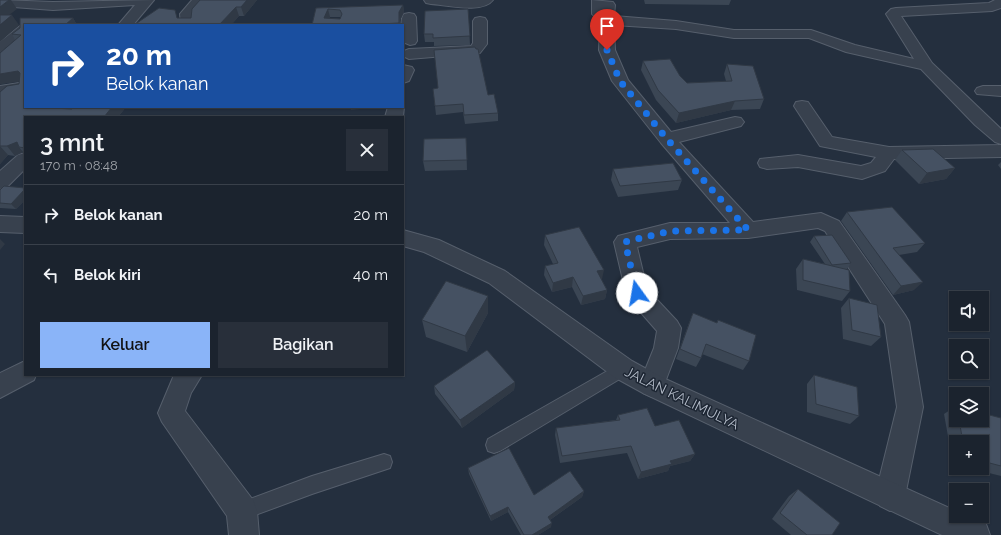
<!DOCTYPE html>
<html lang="id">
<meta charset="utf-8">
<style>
body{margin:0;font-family:Raleway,sans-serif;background:#282f3a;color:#f1f3f6;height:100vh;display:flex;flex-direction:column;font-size:15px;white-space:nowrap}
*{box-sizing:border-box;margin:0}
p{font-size:13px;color:#a0a4aa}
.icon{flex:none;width:22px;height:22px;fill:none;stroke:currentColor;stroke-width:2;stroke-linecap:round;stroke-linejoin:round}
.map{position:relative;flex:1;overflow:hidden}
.side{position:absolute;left:24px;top:116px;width:380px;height:260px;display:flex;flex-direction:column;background:#1b232e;border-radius:0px;box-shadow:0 1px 3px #0004,0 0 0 1px #39404a}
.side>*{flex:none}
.guide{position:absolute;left:24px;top:24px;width:380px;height:84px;border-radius:0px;box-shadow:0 1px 3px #0004,0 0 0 1px #39404a;background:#1a4fa0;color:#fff;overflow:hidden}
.controls{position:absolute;left:949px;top:291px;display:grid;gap:8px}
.controls a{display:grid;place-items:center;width:40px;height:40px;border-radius:0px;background:#1b232e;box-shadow:0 1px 3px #0004,0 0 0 1px #39404a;font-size:20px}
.pin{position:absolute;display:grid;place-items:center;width:34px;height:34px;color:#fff;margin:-41px -17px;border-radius:50% 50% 50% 0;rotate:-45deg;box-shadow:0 0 4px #0007}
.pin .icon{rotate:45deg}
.me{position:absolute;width:44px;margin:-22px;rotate:347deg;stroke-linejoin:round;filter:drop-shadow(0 0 3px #0008)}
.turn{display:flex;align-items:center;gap:14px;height:84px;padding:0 16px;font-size:18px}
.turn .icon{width:52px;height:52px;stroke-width:2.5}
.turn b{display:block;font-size:28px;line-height:34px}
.round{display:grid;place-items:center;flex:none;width:42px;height:42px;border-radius:0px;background:#282f3a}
.headline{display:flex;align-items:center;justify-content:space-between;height:68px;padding:0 16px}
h1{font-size:24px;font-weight:600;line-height:30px}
.button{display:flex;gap:8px;margin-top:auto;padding:8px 16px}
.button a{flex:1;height:46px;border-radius:0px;background:#8ab4f8;color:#111;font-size:16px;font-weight:600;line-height:46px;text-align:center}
.button a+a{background:#282f3a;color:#f1f3f6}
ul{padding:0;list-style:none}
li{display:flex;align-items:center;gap:12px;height:60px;padding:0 16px;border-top:1px solid #39404a}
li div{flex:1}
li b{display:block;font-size:15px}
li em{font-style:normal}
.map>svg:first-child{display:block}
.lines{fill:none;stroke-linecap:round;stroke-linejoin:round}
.service-casing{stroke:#565f6c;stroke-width:2}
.minor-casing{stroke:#565f6c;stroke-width:2}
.tertiary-casing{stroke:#565f6c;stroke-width:2}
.service{fill:#38414e;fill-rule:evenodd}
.minor{fill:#38414e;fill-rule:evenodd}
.tertiary{fill:#38414e;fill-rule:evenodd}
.wall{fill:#3b4654;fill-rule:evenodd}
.shaded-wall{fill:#303945}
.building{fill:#455162;stroke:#303945;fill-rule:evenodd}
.route{stroke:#1a73e8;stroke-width:7;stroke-dasharray:0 12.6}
.labels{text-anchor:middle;stroke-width:3;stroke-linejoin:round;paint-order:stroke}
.street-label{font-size:14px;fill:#b4bcc9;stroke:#1d2633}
</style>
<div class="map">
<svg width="1001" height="535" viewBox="0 0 1001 535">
<rect width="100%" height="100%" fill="#242f3e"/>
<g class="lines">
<defs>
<path id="service" d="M623 362 628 364 630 369 628 374 500 451 494 453 488 451 486 445 488 439Z
M384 454 390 456 392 462 390 468 312 494 242 520 236 517 233 511 236 505 242 502 312 476Z"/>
<path id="minor" d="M0 0 53 2 154 0 133 25H118L135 5 53 10 0 6Z
M192 0H206L194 14 195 25H181L180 14Z
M424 0H493C483 14 446 5 431 4L426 3Z
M592 0 613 2 615 5 614 16 676 21 734 30H811L855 45 914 59 886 14 891 9 896 8 989 3 995 0H1001V8L992 11 901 16 932 63 1001 129V144L995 142 975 125 921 69 846 52 809 38H734L676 29 614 25 615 50 628 80 671 132 735 117 741 118 744 122 741 126 679 142 753 222 821 213 839 221 905 315 909 322 923 407 905 496 900 506 890 511 880 506 875 496 897 407 885 324 825 231 818 228 748 238 670 239 637 247 647 289 677 321 681 328 678 348 661 393 652 397 643 393 639 385 654 348 657 331 629 299 626 293 614 242 618 236 670 223H730L661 143 612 81 599 50 600 21 592 14Z
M409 13 414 14 416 17 417 41 415 44 410 45 403 42C403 33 399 21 404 14Z
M480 17 485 18 487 21V44L480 53 409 59 403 56 404 51 409 49 471 46 473 43V21L475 18Z
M25 25V36L5 52 0 54V42L20 26Z
M403 65 412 67 414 70 409 81 403 83Z
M25 82V92L0 96V86Z
M983 86H1001V96L977 94 975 91 977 88Z
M802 101 808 102 832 137 889 147 1001 145V157L894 159 885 171 862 179 798 167 767 169 760 167 758 163 760 159 798 155 861 166 871 163 876 157 820 146 794 106 796 102Z
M403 105 404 107 403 117H385L388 107H403Z
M25 153V169L7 187 0 189V171L18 155Z
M25 361V375H36L34 380 0 398V373Z
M174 375H202L191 393 185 411 253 500 257 511 259 535H229L227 516 162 422 158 413Z"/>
<path id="tertiary" d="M0 216 25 217V233L0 232Z
M403 230 439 240 505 271 632 361 661 377 956 511V516H968L986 524 990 535H942L643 393 614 377 489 283 424 252 403 246Z"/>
</defs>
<use href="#service" class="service-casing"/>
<use href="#minor" class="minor-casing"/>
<use href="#tertiary" class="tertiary-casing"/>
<use href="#service" class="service"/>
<use href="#minor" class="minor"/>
<use href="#tertiary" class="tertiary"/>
</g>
<path class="wall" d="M200 0H257L244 16H239L231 25 178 18H191Z
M644 0H731L729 5 645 4Z
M403 5 404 12 400 20V25H312L316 8ZM330 17H341L340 19 329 18Z
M468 9 470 45 434 46V42H425L424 34Z
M20 18H73L77 25H25V107H68L67 109H72L74 107H126L118 117H25V155L23 152 15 156 8 155 0 164V92L7 86 19 84V81L0 84V53L15 40 12 34 20 28Z
M476 49 488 95 498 113V121L465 124 463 112 436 115 433 89 438 88Z
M643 61 680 76 687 83 726 81 724 74 727 64 764 99 760 109 731 110 676 123 656 100 641 70Z
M466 138 467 170 425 171 423 161Z
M902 150 955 168 946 179 919 184 895 160Z
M1001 162V169L998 165Z
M613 169 682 180 678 190 618 197 611 180Z
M25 188V200L16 209 0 208V190Z
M847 212 925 243 917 252 899 255 914 290 893 295 841 221Z
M545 235 602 279H601L607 290 605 299 581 305 572 287 552 292 544 275 545 266 553 264 544 245Z
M814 236 851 263 847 269H845L850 291 842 301 797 290 796 269 803 259 825 264 810 242Z
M488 296V313L467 352 426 337 422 320Z
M849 298 881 337 871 346 843 339 841 308Z
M693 313 716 323 718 320 749 361 743 370 702 354 701 358 696 367 676 359 689 323Z
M814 375 859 416 850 424 807 412V384Z
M515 382 514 390 462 428 435 394 434 386Z
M956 406V420H982L1001 418V476L969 468H982V442H956V465L953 464 944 414Z
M618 415 655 426 695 454 690 461 670 466 668 471 638 479 627 453 560 463 555 435 556 428 616 420Z
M468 468 534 495 584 491 582 497 550 520 551 527 538 535H521L508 512 491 521 469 474Z
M798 489 832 535H791L772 519 789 496Z"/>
<path class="shaded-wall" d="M9 0H11L17 9 0 22V7Z
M247 0H257L244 16 241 7Z
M403 5 404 12 400 20V25L399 12Z
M236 7 239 16 231 25H219Z
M328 9 330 17 326 25 324 18Z
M12 15 19 25 0 42V25Z
M73 18 77 25H65Z
M18 71 25 81 0 84V74Z
M735 101 731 110 676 123 679 113Z
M52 107H68L58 117 52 108Z
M112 107H126L118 117H104Z
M350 107H380L351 110Z
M17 142 19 147 23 152 15 156 7 146Z
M0 146 8 155 0 164Z
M955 168 946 179 919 184 927 173Z
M25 189V200L16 209 11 204Z
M0 239 5 244 0 250Z
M604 270 602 279 595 281 597 271Z
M573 277 572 287 552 292 553 283Z
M923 282 914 290 893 295 901 286Z
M607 290 605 299 581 305 583 296Z
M488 296V313L467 352 465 336Z
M515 382 514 390 462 428 460 420Z
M695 454 690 461 670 466 668 471 638 479 641 472 670 461Z
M584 491 582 497 547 522 548 517Z
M508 507V512L491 521 490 516Z
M552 523 551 527 538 535H532Z"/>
<path class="building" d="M0 0H9L0 7Z
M200 0H247L241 7H236L219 25H134L159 8 175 10 177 18H191L192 9Z
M403 5 399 12V23L361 25H312L316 8ZM328 9 340 10 342 14 340 19 324 18Z
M468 9 470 36 433 38V34H424L425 11Z
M0 15H12L0 25Z
M20 18H73L65 25H25V107H52V108L72 109 74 107H112L104 117H25V148L19 147 17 142 7 146H0V92L7 86 19 84 20 73 18 71 0 74V53L21 35 12 34 20 28Z
M475 47 476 49H478L488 95 494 94 498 113 464 115 463 104 435 106 433 89 438 88 434 50Z
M670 59 680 76 687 83 732 81 727 64 753 66 764 99 735 101 679 113 658 90 643 61Z
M466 138 467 160 423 161 424 139Z
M933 149 955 168 927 173 902 150Z
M673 163 682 180 620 186 613 169Z
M4 186 25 188V189L11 204 0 203V190Z
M892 207 925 243 893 248 923 282 901 286 847 212Z
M579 227 604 270 597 271 607 290 583 296 573 277 553 283 545 266 558 263 545 235Z
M832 235 851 263 832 265 814 236Z
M803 259 849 270 850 291 803 280Z
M446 281 488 296 465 336 422 320Z
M849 298 877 305 881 337 852 330Z
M693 313 717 323 718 320 756 335 749 361 706 344 701 358 680 349Z
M487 350 515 382 460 420 434 386Z
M814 375 857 387 859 416 816 404Z
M647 408 655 426 679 420 695 454 670 461 672 464 641 472 631 446 562 456 556 428 620 420 618 415Z
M982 413 1001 418V466L982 461V442H963L959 420H982Z
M509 448 534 495 570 471 584 491 548 517 552 523 532 535H524L508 507 490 516 468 468Z
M798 489 840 523 832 535H807L780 513Z"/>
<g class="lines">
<path class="route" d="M607 50 620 81 667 139 748 230 670 231 625 242 637 293"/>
</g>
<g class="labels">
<g class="street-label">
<text transform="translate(682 398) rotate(26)" y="5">JALAN KALIMULYA</text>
</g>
</g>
</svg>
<div class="controls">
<a><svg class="icon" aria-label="sound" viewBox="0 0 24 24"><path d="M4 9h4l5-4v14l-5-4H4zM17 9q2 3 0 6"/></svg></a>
<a><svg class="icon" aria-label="search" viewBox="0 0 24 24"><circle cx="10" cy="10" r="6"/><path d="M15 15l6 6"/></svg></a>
<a><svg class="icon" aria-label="layers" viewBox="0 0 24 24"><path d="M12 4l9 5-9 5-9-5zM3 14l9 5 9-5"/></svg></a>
<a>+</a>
<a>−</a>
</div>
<div class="pin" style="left:607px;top:50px;background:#d93025"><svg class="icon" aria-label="arrive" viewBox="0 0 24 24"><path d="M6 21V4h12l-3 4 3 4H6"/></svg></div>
<svg class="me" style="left:637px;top:293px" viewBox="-20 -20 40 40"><circle r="19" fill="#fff"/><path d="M0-13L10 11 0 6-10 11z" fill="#1a73e8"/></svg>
<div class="guide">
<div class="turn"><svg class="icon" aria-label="right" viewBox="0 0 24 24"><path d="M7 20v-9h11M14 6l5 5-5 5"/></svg><div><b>20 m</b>Belok kanan</div></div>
</div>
<section class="side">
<div class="headline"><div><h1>3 mnt</h1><p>170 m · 08:48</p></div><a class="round"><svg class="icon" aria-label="close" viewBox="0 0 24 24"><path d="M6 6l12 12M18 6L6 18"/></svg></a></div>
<ul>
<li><svg class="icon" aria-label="right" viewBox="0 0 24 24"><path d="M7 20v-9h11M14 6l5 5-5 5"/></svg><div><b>Belok kanan</b></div><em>20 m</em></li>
<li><svg class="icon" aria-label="left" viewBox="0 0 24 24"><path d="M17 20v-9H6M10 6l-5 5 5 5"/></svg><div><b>Belok kiri</b></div><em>40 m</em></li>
</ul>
<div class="button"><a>Keluar</a><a>Bagikan</a></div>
</section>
</div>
